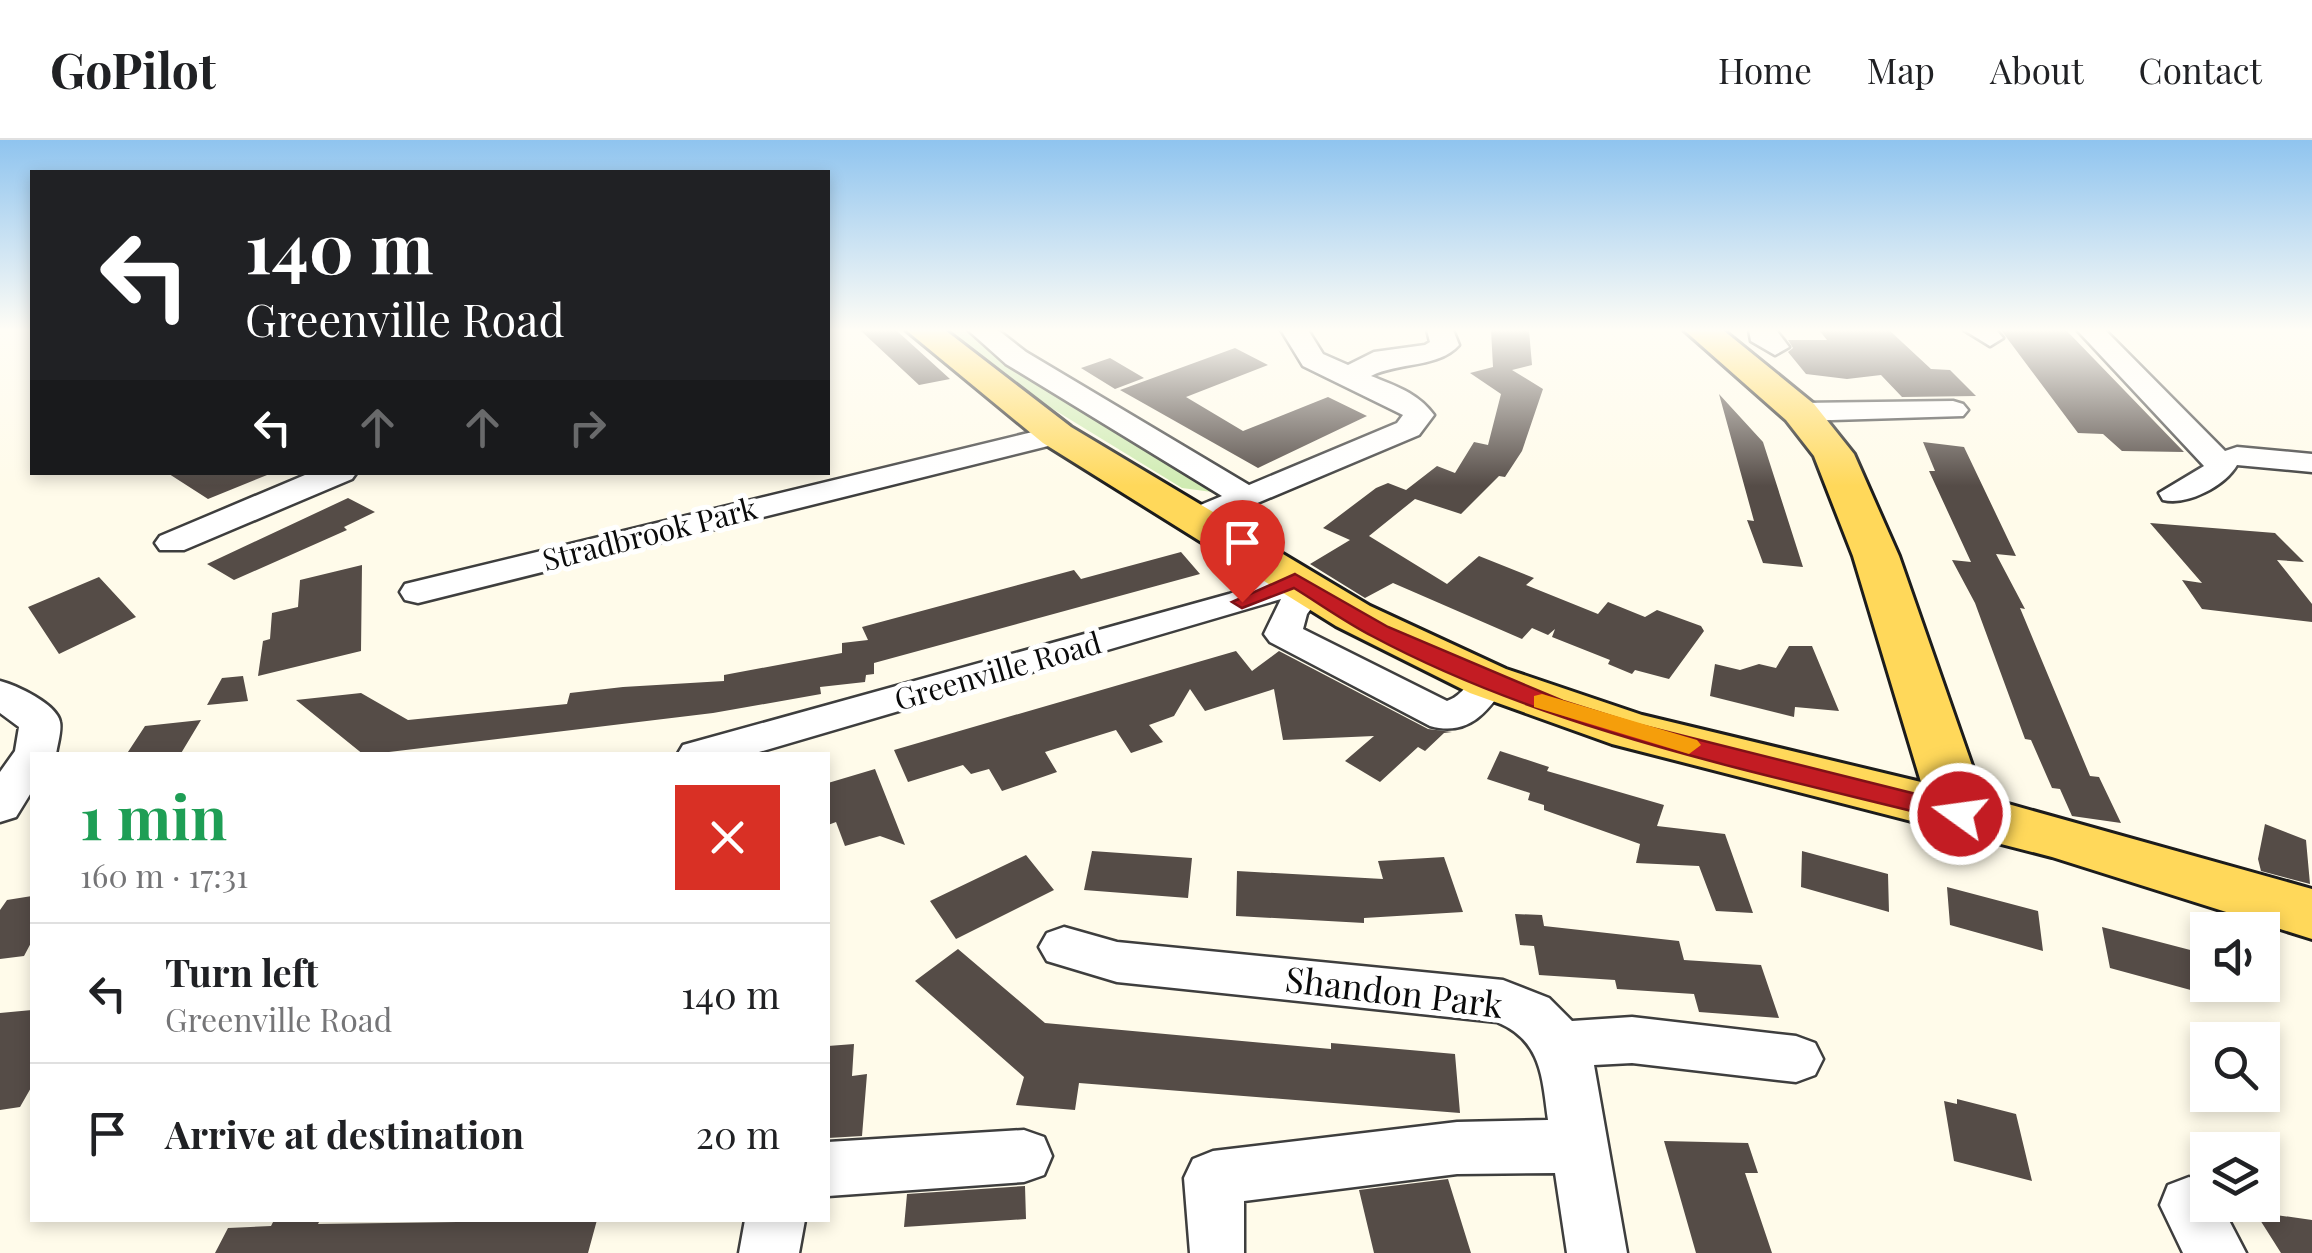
<!DOCTYPE html>
<meta charset="utf-8">
<style>
body{margin:0;font-family:"Playfair Display",serif;background:#f2f2f2;color:#202124;height:100vh;display:flex;flex-direction:column;font-size:38px;white-space:nowrap}
*{box-sizing:border-box;margin:0}
p{font-size:32px;color:#757577}
.icon{flex:none;width:55px;height:55px;fill:none;stroke:currentColor;stroke-width:2;stroke-linecap:round;stroke-linejoin:round}
.map{position:relative;flex:1;overflow:hidden}
.drawer{position:absolute;left:30px;top:612px;width:800px;height:470px;display:flex;flex-direction:column;background:#fff;border-radius:0px;box-shadow:0 5px 15px #0003}
.drawer>*{flex:none}
.hud{position:absolute;left:30px;top:30px;width:800px;height:305px;border-radius:0px;box-shadow:0 5px 15px #0003;background:#202124;color:#fff;overflow:hidden}
.controls{position:absolute;left:2190px;top:772px;display:grid;gap:20px}
.controls a{display:grid;place-items:center;width:90px;height:90px;border-radius:0px;background:#fff;box-shadow:0 5px 15px #0003;font-size:50px}
.pin{position:absolute;display:grid;place-items:center;width:85px;height:85px;color:#fff;margin:-102px -42px;border-radius:50% 50% 50% 0;rotate:-45deg;box-shadow:0 0 10px #0007}
.pin .icon{rotate:45deg}
.me{position:absolute;width:110px;margin:-55px;rotate:284deg;stroke-linejoin:round;filter:drop-shadow(0 0 8px #0008)}
.turn{display:flex;align-items:center;gap:35px;height:210px;padding:0 50px;font-size:45px}
.turn .icon{width:130px;height:130px;stroke-width:2.5}
.turn b{display:block;font-size:70px;line-height:85px}
.lanes{display:flex;align-items:center;height:95px;padding:0 50px;background:#0003;justify-content:center;gap:50px;direction:ltr}
.lanes .off{opacity:.35}
.round{display:grid;place-items:center;flex:none;width:105px;height:105px;border-radius:0px;background:#f2f2f2}
.head{display:flex;align-items:center;justify-content:space-between;height:170px;padding:0 50px}
h1{font-size:60px;font-weight:700;line-height:75px;color:#1e9e55}
ul{padding:0;list-style:none}
li{display:flex;align-items:center;gap:30px;height:140px;padding:0 50px;border-top:2px solid #e0e0e0}
li div{flex:1}
li b{display:block;font-size:38px}
li em{font-style:normal}
header{display:flex;align-items:center;gap:60px;box-sizing:border-box;height:140px;padding:0 50px;background:#fff;border-bottom:2px solid #e0e0e0}
header strong{font-size:48px}
nav{display:flex;gap:55px;margin-inline-start:auto;font-size:35px}
.map>svg:first-child{display:block}
.green{fill:#cfebb2}
.building{fill:#554c47}
.lines{fill:none;stroke-linecap:round;stroke-linejoin:round}
.minor-casing{stroke:#3e3e3e;stroke-width:5}
.major-casing{stroke:#1c1c1c;stroke-width:6}
.minor{fill:#fff;fill-rule:evenodd}
.major{fill:#ffd85a;fill-rule:evenodd}
.route{fill:#c31c23;stroke:#7f1217;stroke-width:2.5}
.slow{fill:#f59e0b}
.labels{text-anchor:middle;stroke-width:10;stroke-linejoin:round;paint-order:stroke}
.street-label{font-size:30px;fill:#0b0b0b;stroke:#fff}
.near-street-label{font-size:35px;fill:#0b0b0b;stroke:#fff}
</style>
<header>
<strong>GoPilot</strong>
<nav><a>Home</a><a>Map</a><a>About</a><a>Contact</a></nav>
</header>
<div class="map">
<svg width="2312" height="1113" viewBox="0 0 2312 1113">
<rect width="100%" height="100%" fill="#fffbea"/>
<path class="green" d="M939 190H967L1012 223 1227 354 1182 348 1035 258Z"/>
<path class="building" d="M860 190H896L950 239 919 245Z
M1491 190H1529L1532 225 1512 230 1543 249 1522 311 1505 337 1499 336 1461 374 1415 359 1369 396 1447 444 1479 416 1534 438 1526 445 1598 474 1608 462 1645 477 1657 470 1701 486 1704 491 1669 539 1635 530 1632 534 1608 524 1610 520 1552 497 1555 489 1548 495 1532 488 1522 499 1393 443 1365 458 1310 424 1350 400 1323 388 1376 348 1388 343 1406 350 1437 326 1455 333 1474 302 1488 305 1501 254 1470 233 1493 227Z
M1819 190H1889L1931 229 1950 230 1976 256 1902 257 1881 235 1847 239 1806 234 1788 212 1793 208 1788 200H1827Z
M2001 190H2066L2184 312 2122 311 2103 294 2078 293Z
M1235 208 1268 225 1186 257 1243 291 1328 257 1367 276 1258 328 1120 250Z
M1110 218 1144 238 1115 249 1081 228Z
M1719 254 1763 302 1803 427 1763 423 1747 380 1754 381Z
M1923 302 1964 307 2016 416 1996 414 2025 469 2020 468 2090 636 2099 637 2121 683 2072 676 2060 649 2052 648 2031 600 2025 599 1975 463 1952 420 1971 422 1929 331H1935Z
M166 332H272V333L208 359Z
M348 358 375 372 344 387 347 390 234 440 207 424Z
M2150 383 2275 393 2304 422 2277 420 2312 464V482L2202 469 2182 440 2202 443Z
M1181 412 1200 434 874 523V534L866 535 865 542 820 547 821 554 713 573 364 615 296 560 361 553 408 580 567 564 570 553 623 547 724 541V535L842 513V503L868 500 862 487 1074 430 1081 439Z
M362 425 361 511 258 536 263 501 270 499 272 473 298 467 300 440Z
M99 437 136 477 59 514 28 467Z
M1789 506H1812L1839 571 1795 567 1794 577 1710 556 1715 524 1740 530 1759 524 1776 528Z
M1236 511 1252 531 1279 511 1428 589 1452 592 1444 593 1425 611 1418 607 1380 642 1345 621 1374 596 1283 600 1274 549 1205 571 1190 549 1174 576 1149 585 1163 602 1131 613 1116 590 1045 612 1057 632 1002 651 989 629 971 634 963 625 908 642 894 610Z
M243 536 248 561 207 565 222 538Z
M201 580 180 615H126L145 586Z
M1500 611 1549 627 1547 631 1664 665 1657 686 1725 694 1753 773 1716 771 1699 726 1636 723 1640 704 1544 670V665L1528 660 1530 653 1487 639Z
M875 629 905 705 880 696 845 706 836 682 828 685V643Z
M2265 684 2306 700 2310 744 2261 731 2258 719Z
M1092 711 1192 718 1188 758 1084 750Z
M1802 711 1888 734 1889 772 1801 747Z
M1026 715 1054 750 956 799 930 761Z
M1444 717 1463 772 1364 778V783L1236 776 1237 731 1383 739 1378 721Z
M1947 747 2038 771 2043 811 1950 785Z
M32 756V801L24 816 0 819V770L7 760Z
M1515 774 1542 775 1544 786 1679 801 1684 820 1761 825 1779 878 1699 872 1694 854 1617 849 1615 840 1539 835 1534 806 1520 805Z
M2102 787 2198 812 2209 855 2110 828Z
M958 809 1045 883 1331 909V903L1455 914 1460 973 1079 943 1075 970 1016 965 1024 937 915 841Z
M32 870V946L20 967 0 970V873Z
M854 904 852 936 867 934 862 996 828 998V906Z
M1957 959 2016 974 2032 1041 1954 1021 1944 961 1957 964Z
M1664 1001 1748 1003 1758 1033H1745L1772 1113H1696Z
M1448 1039 1471 1113H1374L1359 1050Z
M1025 1046 1026 1079 904 1087 907 1054Z
M2255 1072 2312 1080V1113H2281Z
M274 1080H320L318 1084 597 1080 588 1113H215L228 1088 271 1086Z"/>
<g class="lines">
<defs>
<path id="minor" d="M968 190H998L1026 212 1249 345 1397 283 1403 275 1303 226 1281 190H1308L1323 214 1348 225 1374 212 1425 205 1430 202 1427 190H1453L1459 205C1439 228 1398 222 1371 236 1396 246 1418 253 1434 275L1419 295 1198 388 1186 385 1181 378 1186 371 1222 356 1006 224Z
M1749 190H1776L1789 207 1775 215 1751 201Z
M1964 190H1996L2003 198 1990 206Z
M2077 190H2105L2225 311 2237 307 2312 314V332L2237 325C2225 346 2187 366 2163 360L2159 353 2204 326Z
M1953 261 1963 264 1968 270 1963 276 1800 281 1785 272 1800 263Z
M1057 286 1072 295 1068 301 418 463 405 460 400 452 405 444Z
M312 332H357L352 339 184 410H160L155 403 160 396Z
M1295 429 1322 440 1327 448 1307 474 1303 489 1447 561C1473 552 1468 523 1502 532L1508 541C1489 571 1469 597 1430 586L1270 502 1264 494 1281 459 749 615H677L683 605 1229 454Z
M0 541C16 545 57 564 60 582 62 591 57 606 56 615H32V651L16 677 0 682V632L15 611 19 587 0 573Z
M1064 787 1117 802 1503 840 1549 858 1572 881 1632 877 1796 896 1815 903 1823 919 1815 935 1796 942 1632 923 1594 925 1627 1113H1567L1555 1033 1457 1034 1244 1061V1113H1190L1184 1038 1193 1019 1213 1011 1457 982 1548 980C1542 937 1542 901 1497 882L1117 842 1047 821 1039 807 1047 793Z
M1024 990 1044 997 1052 1016 1044 1035 1024 1042 828 1056V1002Z
M2189 1037 2208 1044V1065H2221L2246 1113H2183L2160 1065 2168 1045Z
M745 1080H805L799 1113H739Z"/>
<path id="major" d="M906 190H945L1071 287 1370 466 1506 529 1642 575 1921 642 1853 416 1814 316 1786 280 1684 190H1723L1814 264 1854 314 1899 416 1983 657 2312 749V799L2052 717 1612 604 1470 553 1336 486 1043 303Z"/>
</defs>
<use href="#minor" class="minor-casing"/>
<use href="#major" class="major-casing"/>
<use href="#minor" class="minor"/>
<use href="#major" class="major"/>
</g>
<linearGradient id="sky" x2="0" y2="1"><stop stop-color="#8fc4ef"/><stop offset="0.55" stop-color="#fffdf6"/><stop offset="1" stop-color="#fffdf6" stop-opacity="0"/></linearGradient>
<rect width="2312" height="346" fill="url(#sky)"/>
<path class="route" d="M1295 434 1388 487 1563 561 1636 584 1960 665 1973 674 1960 683C1763 633 1553 593 1372 496 1345 482 1320 464 1294 448L1242 468 1232 462Z"/>
<path class="slow" d="M1542 554 1697 600 1701 605 1689 614 1534 567V556Z"/>
<g class="labels">
<g class="street-label">
<text transform="translate(650 395) rotate(-14)" y="10">Stradbrook Park</text>
<text transform="translate(998 532) rotate(-16)" y="10">Greenville Road</text>
</g>
<g class="near-street-label">
<text transform="translate(1394 853) rotate(7)" y="12">Shandon Park</text>
</g>
</g>
</svg>
<div class="controls">
<a><svg class="icon" aria-label="sound" viewBox="0 0 24 24"><path d="M4 9h4l5-4v14l-5-4H4zM17 9q2 3 0 6"/></svg></a>
<a><svg class="icon" aria-label="search" viewBox="0 0 24 24"><circle cx="10" cy="10" r="6"/><path d="M15 15l6 6"/></svg></a>
<a><svg class="icon" aria-label="layers" viewBox="0 0 24 24"><path d="M12 4l9 5-9 5-9-5zM3 14l9 5 9-5"/></svg></a>
</div>
<div class="pin" style="left:1242px;top:462px;background:#d93025"><svg class="icon" aria-label="arrive" viewBox="0 0 24 24"><path d="M6 21V4h12l-3 4 3 4H6"/></svg></div>
<svg class="me" style="left:1960px;top:674px" viewBox="-20 -20 40 40"><circle r="17" fill="#c31c23" stroke="#fff" stroke-width="3"/><path d="M0-11L8 9 0 5-8 9z" fill="#fff"/></svg>
<div class="hud">
<div class="turn"><svg class="icon" aria-label="left" viewBox="0 0 24 24"><path d="M17 20v-9H6M10 6l-5 5 5 5"/></svg><div><b>140 m</b>Greenville Road</div></div>
<div class="lanes"><svg class="icon" aria-label="left" viewBox="0 0 24 24"><path d="M17 20v-9H6M10 6l-5 5 5 5"/></svg><svg class="icon off" aria-label="ahead" viewBox="0 0 24 24"><path d="M12 20V5M6 11l6-6 6 6"/></svg><svg class="icon off" aria-label="ahead" viewBox="0 0 24 24"><path d="M12 20V5M6 11l6-6 6 6"/></svg><svg class="icon off" aria-label="right" viewBox="0 0 24 24"><path d="M7 20v-9h11M14 6l5 5-5 5"/></svg></div>
</div>
<section class="drawer">
<div class="head"><div><h1>1 min</h1><p>160 m · 17:31</p></div><a class="round" style="background:#d93025;color:#fff"><svg class="icon" aria-label="close" viewBox="0 0 24 24"><path d="M6 6l12 12M18 6L6 18"/></svg></a></div>
<ul>
<li><svg class="icon" aria-label="left" viewBox="0 0 24 24"><path d="M17 20v-9H6M10 6l-5 5 5 5"/></svg><div><b>Turn left</b><p>Greenville Road</p></div><em>140 m</em></li>
<li><svg class="icon" aria-label="arrive" viewBox="0 0 24 24"><path d="M6 21V4h12l-3 4 3 4H6"/></svg><div><b>Arrive at destination</b></div><em>20 m</em></li>
</ul>
</section>
</div>
